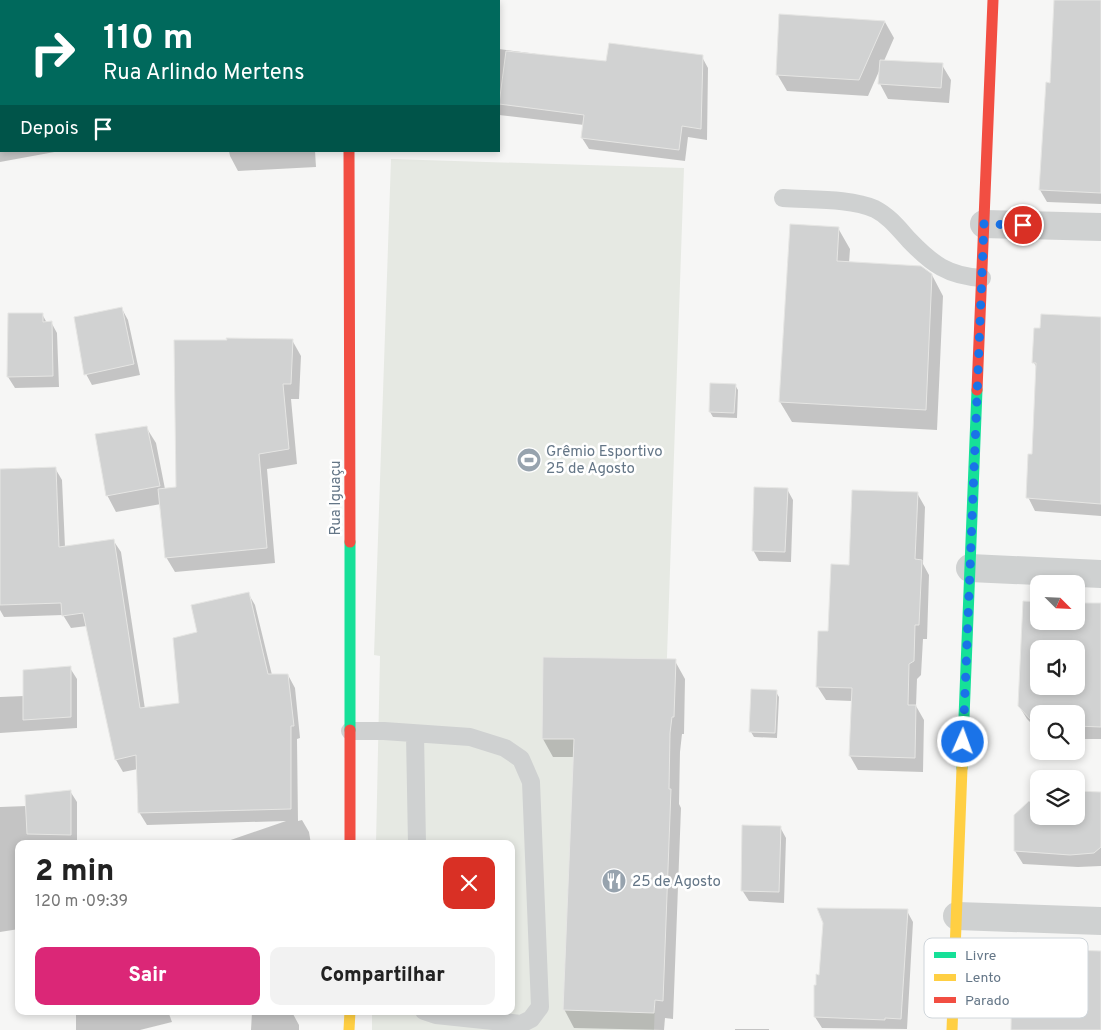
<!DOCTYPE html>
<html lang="pt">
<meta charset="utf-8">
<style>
body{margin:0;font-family:Overpass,sans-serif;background:#f2f2f2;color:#222;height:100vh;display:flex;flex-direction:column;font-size:19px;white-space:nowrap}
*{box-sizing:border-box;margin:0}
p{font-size:16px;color:#767676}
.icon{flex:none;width:28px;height:28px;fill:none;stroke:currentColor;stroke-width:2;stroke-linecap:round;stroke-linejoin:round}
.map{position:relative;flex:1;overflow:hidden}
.drawer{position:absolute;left:15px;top:840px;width:500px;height:175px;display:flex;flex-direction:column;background:#fff;border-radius:10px;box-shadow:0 2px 8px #0003}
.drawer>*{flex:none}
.guide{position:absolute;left:0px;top:0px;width:500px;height:152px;box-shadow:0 2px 8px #0003;background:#00695c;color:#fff;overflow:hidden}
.needle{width:32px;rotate:114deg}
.tools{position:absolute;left:1030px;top:575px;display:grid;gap:10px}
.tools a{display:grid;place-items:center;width:55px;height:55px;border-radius:10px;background:#fff;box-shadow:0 2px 8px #0003;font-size:25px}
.pin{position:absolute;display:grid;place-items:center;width:42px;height:42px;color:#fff;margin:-21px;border:2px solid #fff;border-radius:50%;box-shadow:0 1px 5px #0007}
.me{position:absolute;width:55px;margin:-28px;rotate:2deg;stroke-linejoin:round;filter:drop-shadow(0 0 4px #0008)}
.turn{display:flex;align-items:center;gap:18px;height:105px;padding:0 20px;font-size:22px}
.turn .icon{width:65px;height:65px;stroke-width:2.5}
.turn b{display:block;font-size:35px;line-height:42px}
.then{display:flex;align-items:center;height:48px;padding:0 20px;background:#0003;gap:10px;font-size:19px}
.round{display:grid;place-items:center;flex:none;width:52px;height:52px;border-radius:10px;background:#f2f2f2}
.overview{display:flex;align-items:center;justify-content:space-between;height:85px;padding:0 20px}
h1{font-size:30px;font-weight:800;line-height:38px}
.primary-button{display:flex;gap:10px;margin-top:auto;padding:10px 20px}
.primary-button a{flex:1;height:58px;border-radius:10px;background:#db2777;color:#fff;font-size:20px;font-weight:800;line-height:58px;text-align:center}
.primary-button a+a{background:#f2f2f2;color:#222}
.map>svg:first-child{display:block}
.green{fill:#e6e9e3}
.shadow{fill:#0003;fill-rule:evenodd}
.building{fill:#d1d2d2;stroke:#e6e6e4;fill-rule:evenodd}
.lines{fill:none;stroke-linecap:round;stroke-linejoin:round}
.lane{stroke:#cfd1d1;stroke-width:18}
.street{stroke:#cfd1d1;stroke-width:28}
.fast{stroke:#16e098;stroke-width:11}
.slow{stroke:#ffcf43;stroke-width:11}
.jam{stroke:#f24e42;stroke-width:11}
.route{stroke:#1a73e8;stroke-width:9;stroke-dasharray:0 16.2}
.labels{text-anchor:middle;stroke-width:5;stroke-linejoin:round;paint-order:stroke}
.poi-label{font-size:15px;fill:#647687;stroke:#fff;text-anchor:start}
.street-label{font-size:15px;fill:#647687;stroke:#fff}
.key{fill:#fff;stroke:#d0d6db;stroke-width:1}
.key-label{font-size:14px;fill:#647687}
</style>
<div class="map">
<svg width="1101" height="1030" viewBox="0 0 1101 1030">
<rect width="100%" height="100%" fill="#f6f6f5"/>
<path class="green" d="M391 159 684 168 654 1030H372V1011H511V844H376L380 656 374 655Z"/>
<path class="shadow" d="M0 0H215L1 1V151H60L0 162Z
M228 0H304V1Z
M1055 0H1101V204L1047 202 1040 190 1051 84Z
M780 16 885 22 894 38 884 61 942 65 951 80 949 103 888 99 880 84V69L868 96 787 91 777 74Z
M499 49 607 63 702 57 708 68 707 140 688 137 685 161 589 149 582 138 584 125 499 115Z
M229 151H315L316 167 238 171 230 156Z
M838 228 850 249 849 263 932 275 943 296 937 430 792 422 780 402 788 260Z
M122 309 128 320 140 375 92 385 86 374Z
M42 314 47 323 51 322 57 333 59 387 15 388 8 377Z
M1101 318V516L1035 511 1028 497 1033 456 1037 368 1034 363Z
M292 340 301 356 299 399H291L297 464 267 469 275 563 175 572 166 557 161 504 116 512 107 495 146 427 156 443 165 489 177 488Z
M735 385 738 390 737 418 713 417 710 412Z
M55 468 62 480 65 547 113 540 121 552 145 709 181 704 198 632 248 593 255 605 272 675H288L295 688 300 738 297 739 298 821 302 820 309 832 311 844H219L286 821 147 825 139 812 138 769 123 772 116 760 87 626 71 628 63 615 4 617 0 610V470Z
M787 489 793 500 791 562 759 561 753 550Z
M917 493 925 507 923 564 929 575 927 639H923L921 675 917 679 916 706 924 720 923 772 858 770 850 756 852 701 826 700 817 686 829 632 851 566Z
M1101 604V739H1076V714H1039V731L1027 719 1019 706 1039 621H1076ZM1039 649H1076V686H1039Z
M675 661 685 679 684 734H682L680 752 679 804 681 808 673 1019 665 1018 664 1030 574 1028 564 1009 575 757H553L543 739Z
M70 668 77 679V728L0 733V697L24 696Z
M752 691 776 692 779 697 777 738 754 737 751 732Z
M70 791 77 802V844H19V929L0 932V807L27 806Z
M1101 793V866L1078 867 1023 864 1015 851 1039 816H1076Z
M780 827 786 838 784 903 749 901 742 890Z
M907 911 913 922 907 1029 822 1028 815 1017 820 976Z
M76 1011H168L172 1022 140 1030H76Z
M252 1012 293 1014 299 1025V1030H251Z
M735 1029H769V1030H735Z"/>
<path class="building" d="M1054 0H1101V193L1039 190 1046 82 1050 83Z
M779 14 885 21 859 80 776 75Z
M609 43 703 55 701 129 682 126 679 150 581 138 584 115 499 104 506 51 606 61Z
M880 60 943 63 941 88 878 84Z
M790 224 839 227 837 261 921 266 932 274 926 410 779 402Z
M122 307 134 364 84 375 74 317Z
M8 313H43V322L52 321 53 376 7 377Z
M1041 314 1101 317V504L1026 498 1028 454H1032L1036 363H1032L1034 328H1040Z
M226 338 293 339 291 384H283L289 449 259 454 267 548 165 558 158 489 176 487 174 340H227Z
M710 383 736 384 734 413 709 412Z
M147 426 160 486 106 496 95 434Z
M56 467 59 547 114 539 140 708 179 703 173 638 197 632 191 605 249 592 268 674H288L294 726H291V809L138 813 136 755 115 760 83 613 62 616 61 603 0 605V469Z
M754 487 788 488 785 552 752 551Z
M852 490 918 492 915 559 922 560 919 625H915L914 661 909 664 908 705H916L915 758 849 756 852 688 816 687 818 631H828L831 564 849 565Z
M1023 601 1039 602V621H1076V603H1101V727L1076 726V714H1039V721H1032L1018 706ZM1039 649H1076V686H1039Z
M543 657 676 659 674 717H672L670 733 669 789H671L663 1001 655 1000 654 1013 563 1010 574 739H542Z
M71 666V717L23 720V670Z
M751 689 777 690 775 733 749 732Z
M71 790V835L27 834 25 795Z
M1076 791 1101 792V847L1094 853 1070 855 1014 851V815L1029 801 1035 807 1039 804V816H1076Z
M742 825 781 826 779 892 741 891Z
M817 908 908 909 901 1019 885 1018V1020L814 1017V985H816V974L819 975 823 923Z
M1012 948 1101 951V1030H1011Z"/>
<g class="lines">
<path class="lane" d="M783 198C810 200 851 198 875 209 889 216 899 229 909 240 932 264 948 276 982 278
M350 731H384L470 737 505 748 521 759 531 782 540 1007 531 1019 521 1024 436 1015 424 1011
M415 734 417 844"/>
<path class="street" d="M213 1V0
M984 224 1101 227
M970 568 1101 574
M957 916 1101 921"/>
<path class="fast" d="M349 0V1
M350 542V730
M962 768 977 390"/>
<path class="slow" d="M349 1030 350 1011
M952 1030 962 768"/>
<path class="jam" d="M349 151 350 542
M977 390 993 0
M350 730V844"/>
</g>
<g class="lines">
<path class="route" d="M963 742 984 224 1023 225"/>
</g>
<defs>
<symbol id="stadium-disc" viewBox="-11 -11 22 22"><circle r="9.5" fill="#97a3ae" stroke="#fff"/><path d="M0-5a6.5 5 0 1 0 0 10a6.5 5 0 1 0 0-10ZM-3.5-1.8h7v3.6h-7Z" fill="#fff"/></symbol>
<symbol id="restaurant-disc" viewBox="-11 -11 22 22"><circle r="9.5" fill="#97a3ae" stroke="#fff"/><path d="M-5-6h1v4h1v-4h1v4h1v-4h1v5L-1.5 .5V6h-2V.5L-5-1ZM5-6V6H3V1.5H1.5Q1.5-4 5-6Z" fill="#fff"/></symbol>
</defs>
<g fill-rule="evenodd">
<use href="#stadium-disc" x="515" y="446" width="28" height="28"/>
<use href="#restaurant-disc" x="600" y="867" width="28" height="28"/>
</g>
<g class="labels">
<g class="poi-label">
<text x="546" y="456">Grêmio Esportivo<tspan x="546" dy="17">25 de Agosto</tspan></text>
<text x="632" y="886">25 de Agosto</text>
</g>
<g class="street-label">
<text transform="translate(335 498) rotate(-90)" y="5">Rua Iguaçu</text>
</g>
</g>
<rect x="924" y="938" width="164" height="80" rx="8" class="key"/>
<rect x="934" y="952" width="22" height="6" fill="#16e098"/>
<rect x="934" y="974" width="22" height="7" fill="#ffcf43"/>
<rect x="934" y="997" width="22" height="6" fill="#f24e42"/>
<g class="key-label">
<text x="965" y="960">Livre</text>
<text x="965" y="982">Lento</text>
<text x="965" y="1005">Parado</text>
</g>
</svg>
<div class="tools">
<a><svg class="needle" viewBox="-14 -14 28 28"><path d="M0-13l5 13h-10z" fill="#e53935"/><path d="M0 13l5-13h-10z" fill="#767676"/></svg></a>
<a><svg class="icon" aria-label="sound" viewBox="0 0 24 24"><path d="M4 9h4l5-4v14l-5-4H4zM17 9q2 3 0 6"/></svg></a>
<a><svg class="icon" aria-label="search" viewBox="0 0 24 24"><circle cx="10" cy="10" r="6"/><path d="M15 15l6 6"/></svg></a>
<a><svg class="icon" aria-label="layers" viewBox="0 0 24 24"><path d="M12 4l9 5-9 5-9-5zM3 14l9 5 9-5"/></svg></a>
</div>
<div class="pin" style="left:1023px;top:225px;background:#d93025"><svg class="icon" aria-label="arrive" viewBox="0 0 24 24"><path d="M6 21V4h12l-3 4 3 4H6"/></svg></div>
<svg class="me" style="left:963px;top:742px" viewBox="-20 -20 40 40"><circle r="17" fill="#1a73e8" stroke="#fff" stroke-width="3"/><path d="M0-11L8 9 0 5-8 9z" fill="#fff"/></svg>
<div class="guide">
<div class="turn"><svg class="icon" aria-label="right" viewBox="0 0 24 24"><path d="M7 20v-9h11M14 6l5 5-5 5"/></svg><div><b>110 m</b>Rua Arlindo Mertens</div></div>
<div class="then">Depois<svg class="icon" aria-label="arrive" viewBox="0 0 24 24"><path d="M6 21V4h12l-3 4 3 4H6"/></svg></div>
</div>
<section class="drawer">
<div class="overview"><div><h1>2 min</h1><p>120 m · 09:39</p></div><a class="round" style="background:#d93025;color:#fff"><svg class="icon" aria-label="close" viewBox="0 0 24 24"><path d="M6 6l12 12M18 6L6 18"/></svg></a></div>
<div class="primary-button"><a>Sair</a><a>Compartilhar</a></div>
</section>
</div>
